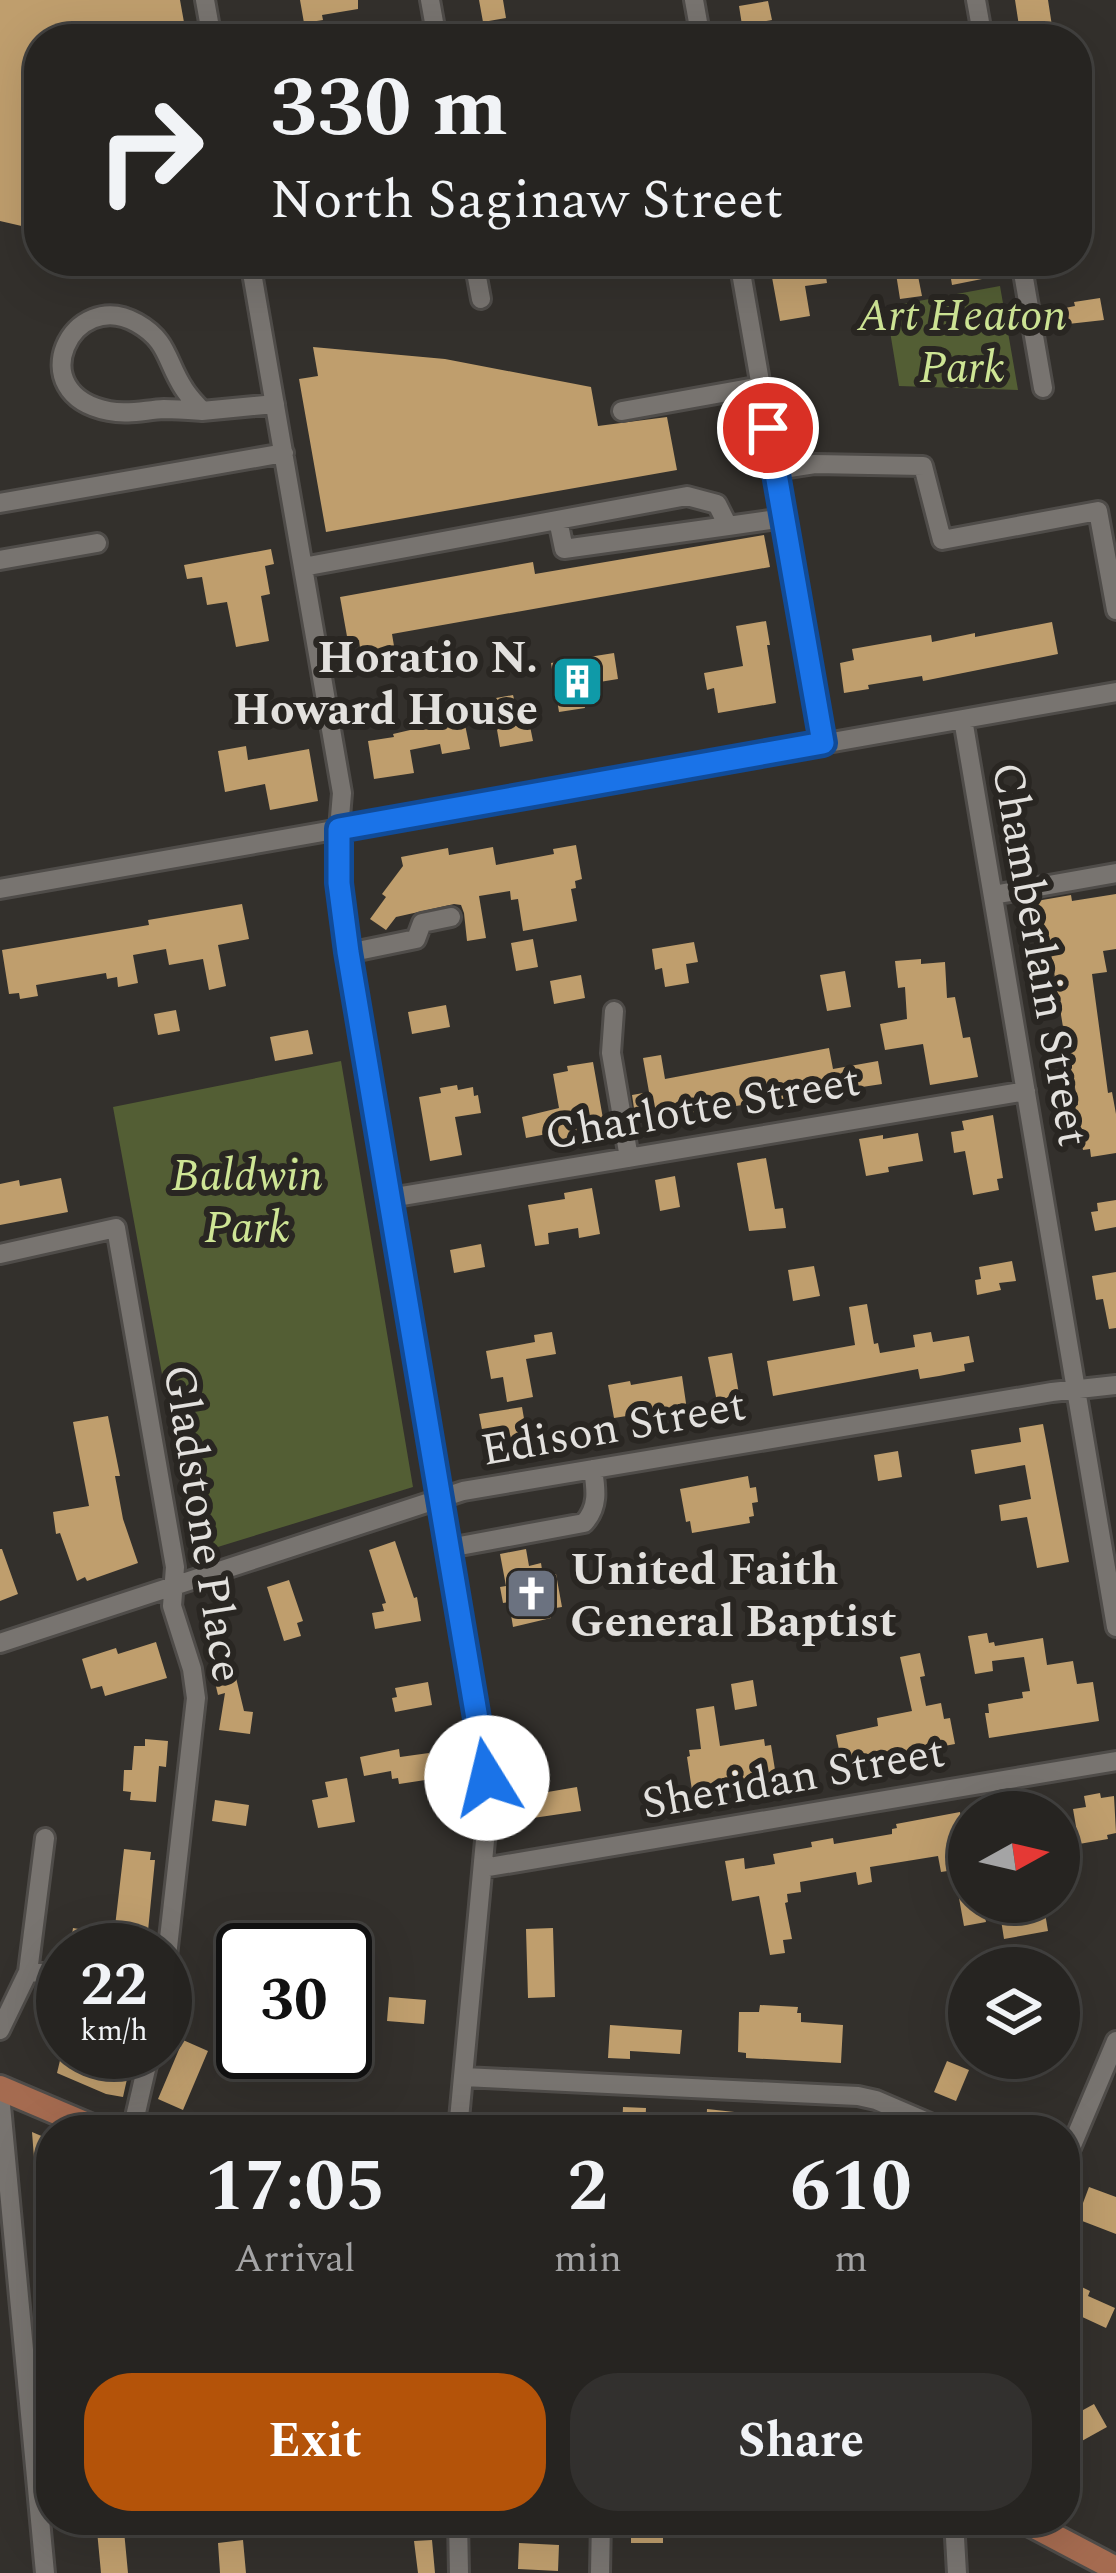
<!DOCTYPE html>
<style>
body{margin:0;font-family:Spectral,serif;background:#32302e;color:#f1f3f6;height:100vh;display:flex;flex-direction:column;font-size:45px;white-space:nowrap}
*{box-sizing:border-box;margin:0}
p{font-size:39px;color:#a4a4a5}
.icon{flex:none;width:66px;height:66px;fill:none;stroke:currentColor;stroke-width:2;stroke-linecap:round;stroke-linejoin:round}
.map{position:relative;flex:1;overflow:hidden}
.side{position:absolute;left:36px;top:2115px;width:1044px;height:420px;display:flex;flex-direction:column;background:#262421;border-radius:48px;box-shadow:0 12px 48px #0002,0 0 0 3px #42413f}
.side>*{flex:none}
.top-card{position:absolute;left:24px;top:24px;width:1068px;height:252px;border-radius:48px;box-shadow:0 12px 48px #0002,0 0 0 3px #42413f;background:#262421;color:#f1f3f6;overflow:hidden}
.needle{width:78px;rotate:82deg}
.fabs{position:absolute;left:948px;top:1791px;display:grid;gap:24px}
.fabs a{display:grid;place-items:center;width:132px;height:132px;border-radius:50%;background:#262421;box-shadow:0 12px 48px #0002,0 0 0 3px #42413f;font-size:60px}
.speed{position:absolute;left:36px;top:1923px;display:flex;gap:24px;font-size:60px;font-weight:700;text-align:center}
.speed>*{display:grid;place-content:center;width:156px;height:156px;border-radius:50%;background:#262421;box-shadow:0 12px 48px #0002,0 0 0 3px #42413f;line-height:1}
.speed small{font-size:30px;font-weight:400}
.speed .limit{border:6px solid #111;border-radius:18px;background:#fff;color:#111}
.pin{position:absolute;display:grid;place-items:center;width:102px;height:102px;color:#fff;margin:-51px;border:6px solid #fff;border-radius:50%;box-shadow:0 3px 12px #0007}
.me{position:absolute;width:132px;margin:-66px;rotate:351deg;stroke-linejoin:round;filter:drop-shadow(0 0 9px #0008)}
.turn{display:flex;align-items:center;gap:42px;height:252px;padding:0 48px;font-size:54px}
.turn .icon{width:156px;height:156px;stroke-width:2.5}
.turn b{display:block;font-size:84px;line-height:102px}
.eta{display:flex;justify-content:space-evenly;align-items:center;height:204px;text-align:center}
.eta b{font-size:72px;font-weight:700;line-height:84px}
.primary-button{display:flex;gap:24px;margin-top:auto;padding:24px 48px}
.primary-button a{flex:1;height:138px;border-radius:48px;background:#b45309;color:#fff;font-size:48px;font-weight:700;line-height:138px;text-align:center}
.primary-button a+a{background:#32302e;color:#f1f3f6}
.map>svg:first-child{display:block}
.green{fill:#535e34}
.building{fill:#bf9e6d}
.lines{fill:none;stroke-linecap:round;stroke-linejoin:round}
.minor-casing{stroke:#4f4c49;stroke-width:24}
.major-casing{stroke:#4f4c49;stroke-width:30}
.minor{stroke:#787470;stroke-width:18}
.major{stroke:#a56b50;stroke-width:24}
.route-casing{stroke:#114b97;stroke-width:30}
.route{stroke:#1a73e8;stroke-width:21}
.labels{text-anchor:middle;stroke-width:12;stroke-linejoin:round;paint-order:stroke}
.park-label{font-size:45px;font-style:italic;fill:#cee595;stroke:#292622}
.poi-label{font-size:45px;font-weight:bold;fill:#e3e1de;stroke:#292622;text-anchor:end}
.street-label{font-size:45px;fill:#e3e1de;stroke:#292622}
</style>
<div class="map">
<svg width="1116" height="2573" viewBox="0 0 1116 2573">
<rect width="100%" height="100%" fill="#33302c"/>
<path class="green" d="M954 21 957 39H853Z
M1000 286 1018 390 899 386 886 307Z
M341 1061 413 1487 195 1554 113 1107Z"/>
<path class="building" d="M0 0H180L187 39H39V230L0 221Z
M300 0H358V9L322 15 323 20 304 23Z
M479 0H503L506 18 483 22Z
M1015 0H1048L1054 39H1021Z
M768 1 772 20 742 25 739 6Z
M894 261H915L922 296 900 299Z
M948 261H979L982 279 952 285Z
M824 264 827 283 805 286 810 316 780 321 771 272Z
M1100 298 1104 320 1068 324 1065 308 1075 306 1074 302Z
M313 347 445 359 591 387 598 426 667 417 677 470 326 532 299 379 318 376Z
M764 535 770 567 392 634 395 652 388 653 390 666 370 669 369 662 362 663 359 640 348 642 340 597 533 562 535 574Z
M271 549 274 564 265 566 270 594 261 596 269 641 236 647 227 602 207 605 202 577 187 579 184 565Z
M766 621 770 645H767L776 703 718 713 714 688 707 690 704 673 743 666 736 626Z
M1052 622 1058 654 923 681 922 676 868 685 869 689 844 693 840 663 854 660 852 649 931 635 932 642 975 633V637Z
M614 653 618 679 581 685 585 708 559 712 551 663Z
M513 695 515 703 525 701 533 741 500 747 496 724H498L496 715 500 714 496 698Z
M448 704 450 712 462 710 470 749 442 754 440 744 410 750 414 773 374 779 368 741 394 737 393 734 436 724 433 707Z
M246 746 248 760 309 749 318 801 270 810 265 784 225 792 218 751Z
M576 845 582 879 575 881 576 888 571 889 577 921 523 931 518 899 511 900 510 891 479 896 486 938 467 941 464 913 461 905 454 904 396 917 386 930 370 919 386 897 382 894 403 866 401 857 448 848 449 855 493 847 496 865 554 854 553 849Z
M1116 894V949L1103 951 1107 972 1092 974 1108 1093 1112 1092 1116 1114V1153L1091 1157 1090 1149 1083 1150 1075 1106 1078 1105 1073 1076H1071L1048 935 1031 938 1025 903 1071 895 1072 901Z
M242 904 249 939 218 945 226 986 209 990 203 959 169 965 166 949 133 955 138 983 118 987 117 977 107 979 106 973 36 985 38 996 20 999 19 993 9 994 2 950 149 925 148 920Z
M533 939 538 967 516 971 511 943Z
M694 942 698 962 686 964 689 983 665 987 662 968 655 970 652 949Z
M921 959V964L945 962 947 998 955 997 963 1038 970 1037 978 1077 930 1085 923 1044 885 1050 880 1024 907 1019 905 987 898 988 895 961Z
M845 971 851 1007 827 1011 820 975Z
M581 975 585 998 554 1004 550 981Z
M446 1005 450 1027 412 1034 408 1012Z
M176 1010 180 1031 158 1035 154 1014Z
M308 1030 313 1054 275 1061 270 1037Z
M829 1048 833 1069 878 1061 882 1084 636 1121 632 1095 649 1092 643 1058 661 1055 665 1079Z
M593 1062 605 1130 554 1143 552 1133 526 1138 522 1117 559 1108 553 1074 568 1071 567 1066Z
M457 1085 458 1090 473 1087 474 1096 478 1095 481 1113 455 1117 462 1155 430 1161 419 1097 441 1093 440 1088Z
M993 1115 1003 1178 997 1179 999 1190 973 1195 965 1151 954 1153 951 1132 964 1130 962 1121Z
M918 1133 923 1161 888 1167 889 1172 866 1176 859 1139 883 1135V1139Z
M766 1158 775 1209 783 1208 786 1228 749 1231 737 1163Z
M675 1176 680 1207 660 1211 655 1180Z
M61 1178 68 1212 0 1225V1184L19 1180 20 1186Z
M592 1188 600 1234 579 1238 578 1228 548 1233 549 1244 535 1246 528 1205 565 1199 564 1193Z
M1116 1200V1227L1095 1231 1091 1212 1098 1211 1097 1203Z
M481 1244 485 1267 454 1273 450 1250Z
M1012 1261 1016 1281 999 1283 1001 1290 977 1295 975 1280 981 1279 979 1267Z
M814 1266 820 1296 793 1301 788 1270Z
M1116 1272V1328L1109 1329 1103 1299 1096 1300 1092 1276Z
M867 1304 874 1344 878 1343 880 1353 915 1347 913 1335 931 1332 933 1342 969 1336 974 1362 964 1364 965 1371 939 1376 920 1379 918 1369 773 1396 767 1361 855 1345 849 1307Z
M552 1332 556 1354 526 1359 533 1397 507 1402 503 1377 491 1379 486 1351 535 1342 534 1335Z
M732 1353 739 1394 736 1395 738 1404 718 1407 708 1357Z
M682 1376 687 1410 658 1415V1411L614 1418 608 1385 630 1381 631 1385Z
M522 1407 527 1436 511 1439 510 1435 484 1440 479 1414Z
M108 1416 120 1476H115L123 1519 138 1563 87 1581 85 1577 77 1581 60 1533 56 1534 53 1512 89 1506 73 1422Z
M1043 1424 1069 1562 1037 1568 1027 1517 1001 1521 999 1505 1031 1499 1025 1465 975 1474 971 1450 1021 1442 1019 1428Z
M898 1451 902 1477 878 1481 874 1455Z
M748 1476 750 1488 756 1487 758 1502 752 1503 754 1516 749 1517 750 1523 692 1533 690 1521 686 1522 680 1489Z
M395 1541 414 1598 417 1597 421 1621 375 1629 372 1613 384 1611 382 1604 386 1603 369 1550Z
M0 1549H2L18 1594 0 1601Z
M526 1549 529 1566 541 1563 543 1576 556 1574 562 1607 549 1609 551 1618 513 1627 509 1602 503 1603 500 1587 506 1586 500 1554Z
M289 1580 303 1621 297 1623 301 1636 284 1641 267 1587Z
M987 1633 989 1643 994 1642 995 1646 1043 1638 1047 1665 1073 1661 1077 1684 1093 1682 1099 1721 989 1738 985 1713H989L988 1704 1023 1698 1022 1692 1030 1691 1024 1657 992 1661 993 1671 975 1674 968 1636Z
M156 1642 167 1678 105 1696 102 1686 91 1689 82 1659 116 1648 118 1654Z
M920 1653 925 1676 920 1677 926 1706 941 1703 944 1719 950 1718 955 1744 842 1765 836 1735 878 1726 877 1718 912 1711 900 1657Z
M231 1657 244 1711 253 1712 250 1734 219 1730 225 1693 218 1695 212 1670 229 1666Z
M753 1680 757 1706 735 1710 731 1684Z
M428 1682 432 1705 395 1712 392 1698 397 1697 395 1688Z
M714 1706 720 1746 764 1739 765 1746 771 1745 776 1776 716 1785 717 1793 693 1797 687 1757 690 1756 689 1750 701 1749 696 1709Z
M145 1739 168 1741 166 1767 159 1766 156 1802 130 1800 131 1792 123 1791 124 1770H132L134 1746H145Z
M399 1749 400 1757 429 1753 432 1779 399 1784 398 1778 392 1779 391 1771 364 1776 360 1757Z
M347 1778 355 1822 318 1828 312 1800 328 1797 325 1782Z
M577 1787 581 1811 533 1818 530 1795Z
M1100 1793 1101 1798 1114 1796 1116 1833 1107 1835 1108 1839 1079 1844 1073 1809 1086 1807 1084 1796Z
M215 1800 249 1805 246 1826 212 1821Z
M960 1812 969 1866V1902H982L986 1922 964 1926 954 1870 941 1872 938 1856 870 1867 872 1882 858 1885 856 1872 800 1882 801 1892 787 1894 788 1902 785 1903 792 1939 783 1940 785 1953 770 1955 759 1896 732 1901 725 1861 744 1858 745 1869 775 1864 773 1854 812 1847 811 1842 833 1838 834 1844 892 1834V1829L897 1828 896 1824Z
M124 1849 151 1852 150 1860H155L147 1941H152V1950H89L70 1947 73 1928 114 1935Z
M1045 1913 1048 1931 1004 1939 1001 1920Z
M553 1928 555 1997 528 1998 526 1929Z
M389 1997 426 2000 424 2024 387 2021Z
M760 2005 798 2007 797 2013H801V2022L843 2025 841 2063 746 2058V2053L738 2052 739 2012H759Z
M1059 2014 1077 2021 1075 2024 1081 2027 1075 2043 1067 2040 1059 2057Z
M610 2025 682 2030 680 2054 630 2051V2059L608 2058Z
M183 2040 208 2051 183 2110 158 2099Z
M62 2052H133L123 2097 106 2094 57 2073Z
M947 2061 969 2070 956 2101 934 2092Z
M623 2107 646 2108 645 2130H622Z
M707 2109 762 2115 761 2130H706Z
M32 2132 51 2140V2222L39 2223Z
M1089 2187 1116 2197V2234L1077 2219Z
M1065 2279 1090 2291 1088 2296 1115 2308 1106 2328 1065 2309Z
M1094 2404 1107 2427 1071 2447 1065 2437V2420Z
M96 2520H123L128 2573H101Z
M631 2520H663V2543H631Z
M243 2540 246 2573H220L218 2543Z
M432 2540 435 2573H418L414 2541Z
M519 2543 559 2545 558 2571 518 2569Z"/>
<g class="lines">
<defs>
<path id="minor" d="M205 0 212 39
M430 0 437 39
M694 0 701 39
M976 0 983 39
M250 261 342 793 337 853 349 958 486 1768 487 1819 458 2130
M474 261 481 299
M739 261 823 743
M1021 261 1043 388
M202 411C189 410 177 409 164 409 145 410 128 415 109 411 20 394 72 286 137 323 169 341 166 362 184 389 189 397 196 404 202 411L275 404
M622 411 761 386
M776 470 815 464 923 466 942 540 1098 511 1116 610
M0 503 284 453
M558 520 564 549 728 526
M0 560 97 543
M303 567 687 496 717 504 728 526 784 518
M963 719 1116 1627
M0 889 1116 692
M993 895 1116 873
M348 953 416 939 422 923 451 917
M614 1011 611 1053 629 1158
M390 1198 1026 1091
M0 1254 116 1228 175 1567 172 1606 192 1669 196 1698 165 1974
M449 1548 584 1523C599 1507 596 1489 593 1469
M0 1643 463 1491 1052 1392 1116 1385
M483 1868 1116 1761
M28 1972 62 1974 52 2030
M0 2030 28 1972 45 1838
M464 2077 858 2096 876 2100 946 2130
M0 2095 45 2573
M132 2130 150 2052
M1065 2162 1116 2041
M458 2520 459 2573
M954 2520 957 2573
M600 2573 601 2520"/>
<path id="major" d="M0 2088 99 2130
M1023 2520 1116 2569"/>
</defs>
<use href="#minor" class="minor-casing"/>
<use href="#major" class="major-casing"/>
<use href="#minor" class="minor"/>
<use href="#major" class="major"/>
</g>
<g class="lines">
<defs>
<path id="route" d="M487 1778 348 952 339 883V829L823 743 768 428"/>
</defs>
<use href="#route" class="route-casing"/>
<use href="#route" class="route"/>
</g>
<defs>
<symbol id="building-square" viewBox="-11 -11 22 22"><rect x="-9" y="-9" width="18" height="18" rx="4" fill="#0f9aa8" stroke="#292622"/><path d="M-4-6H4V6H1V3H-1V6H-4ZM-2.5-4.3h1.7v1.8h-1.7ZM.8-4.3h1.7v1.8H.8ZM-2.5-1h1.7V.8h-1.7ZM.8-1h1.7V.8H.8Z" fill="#fff"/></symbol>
<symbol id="church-square" viewBox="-11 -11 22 22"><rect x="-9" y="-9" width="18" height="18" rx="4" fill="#6b7280" stroke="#292622"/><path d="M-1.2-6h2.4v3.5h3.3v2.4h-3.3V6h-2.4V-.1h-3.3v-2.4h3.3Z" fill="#fff"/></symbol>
</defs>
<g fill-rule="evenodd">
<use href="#building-square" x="548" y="652" width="59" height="59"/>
<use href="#church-square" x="502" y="1564" width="59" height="59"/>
</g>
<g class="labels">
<g class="park-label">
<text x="962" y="330">Art Heaton<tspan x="962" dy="52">Park</tspan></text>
<text x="247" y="1190">Baldwin<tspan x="247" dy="52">Park</tspan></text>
</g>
<g class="poi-label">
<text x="538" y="672">Horatio N.<tspan x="538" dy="52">Howard House</tspan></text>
<text x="570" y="1584" text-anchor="start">United Faith<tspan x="570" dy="52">General Baptist</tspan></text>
</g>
<g class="street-label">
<text transform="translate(1042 954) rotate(80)" y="16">Chamberlain Street</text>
<text transform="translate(702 1106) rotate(-10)" y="16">Charlotte Street</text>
<text transform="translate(613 1426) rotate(-10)" y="16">Edison Street</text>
<text transform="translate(205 1523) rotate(81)" y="16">Gladstone Place</text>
<text transform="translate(793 1776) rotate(-10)" y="16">Sheridan Street</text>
</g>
</g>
</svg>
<div class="fabs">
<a><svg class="needle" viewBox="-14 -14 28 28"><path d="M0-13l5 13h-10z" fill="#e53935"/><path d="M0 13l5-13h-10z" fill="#a4a4a5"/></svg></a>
<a><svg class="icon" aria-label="layers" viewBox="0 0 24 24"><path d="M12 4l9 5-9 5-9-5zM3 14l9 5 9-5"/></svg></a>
</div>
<div class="speed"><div>22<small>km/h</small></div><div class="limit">30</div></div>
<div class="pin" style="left:768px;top:428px;background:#d93025"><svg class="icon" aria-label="arrive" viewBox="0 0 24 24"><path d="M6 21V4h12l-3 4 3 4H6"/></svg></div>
<svg class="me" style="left:487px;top:1778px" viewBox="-20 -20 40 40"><circle r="19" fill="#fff"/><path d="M0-13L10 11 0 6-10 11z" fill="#1a73e8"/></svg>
<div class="top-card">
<div class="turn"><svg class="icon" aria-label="right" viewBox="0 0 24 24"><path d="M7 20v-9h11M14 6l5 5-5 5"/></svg><div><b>330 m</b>North Saginaw Street</div></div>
</div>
<section class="side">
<div class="eta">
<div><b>17:05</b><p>Arrival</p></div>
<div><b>2</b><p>min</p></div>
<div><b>610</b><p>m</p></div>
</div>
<div class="primary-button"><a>Exit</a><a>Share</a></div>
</section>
</div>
